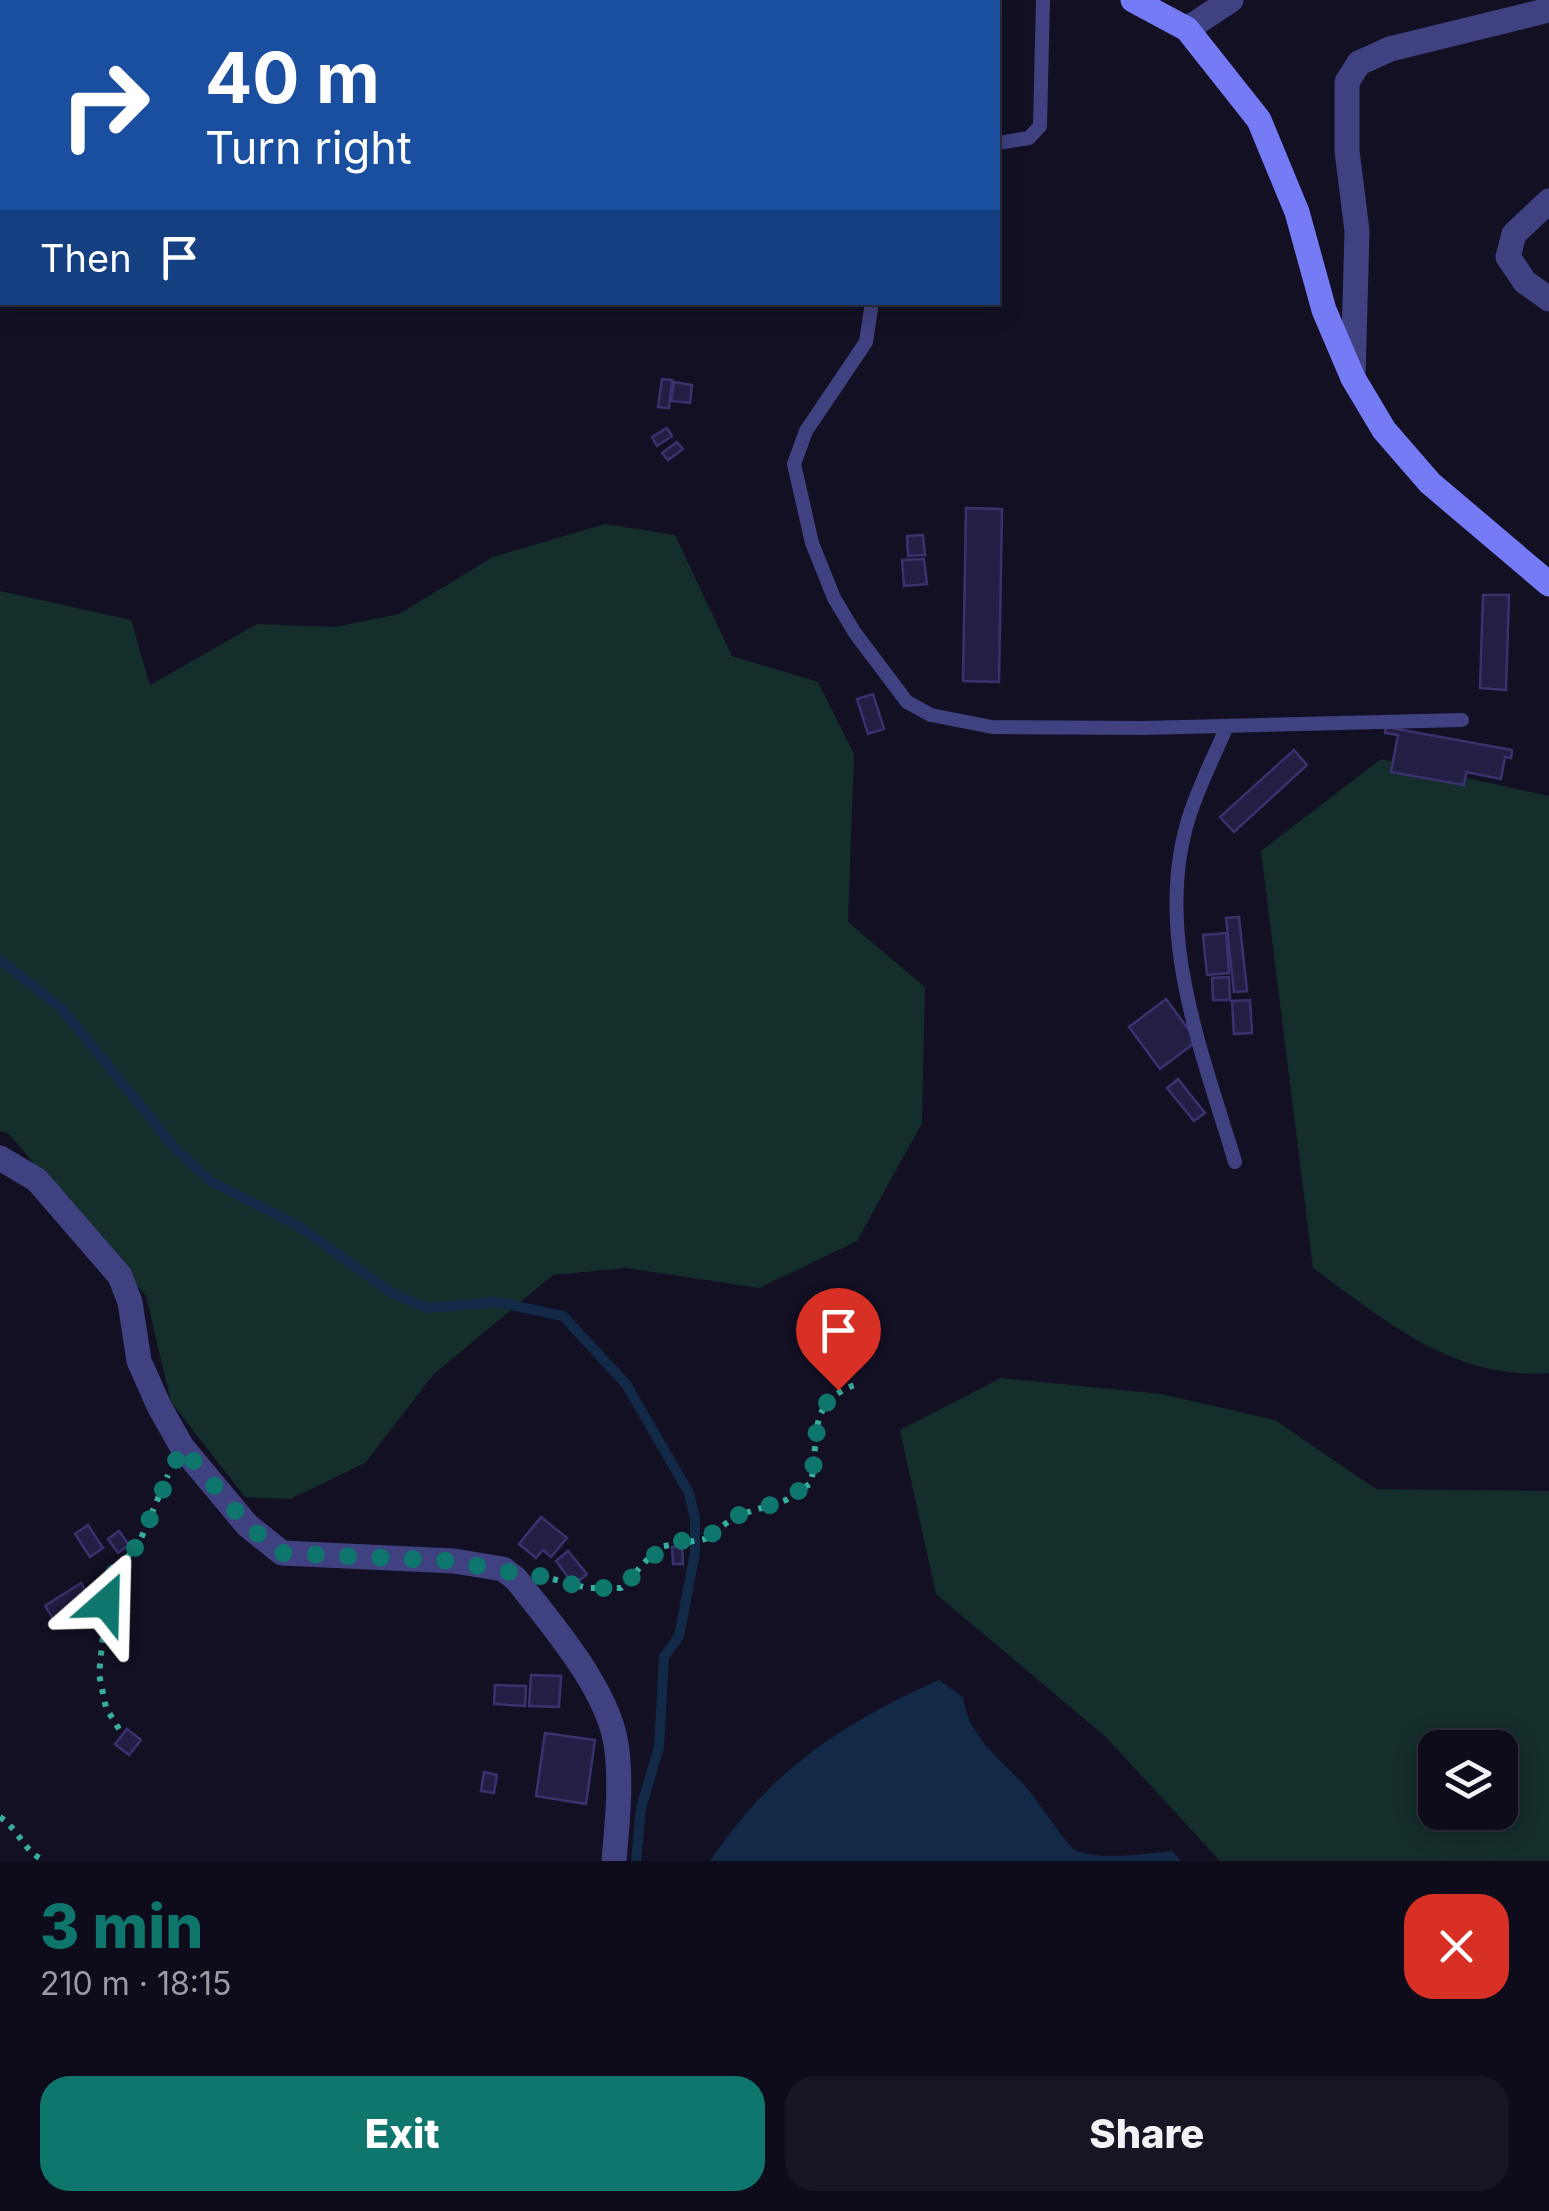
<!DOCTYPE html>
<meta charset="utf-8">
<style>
body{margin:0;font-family:Inter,sans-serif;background:#171524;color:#f1f3f6;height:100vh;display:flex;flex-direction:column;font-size:38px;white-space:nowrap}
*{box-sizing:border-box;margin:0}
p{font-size:32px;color:#9b9ba3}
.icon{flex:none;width:55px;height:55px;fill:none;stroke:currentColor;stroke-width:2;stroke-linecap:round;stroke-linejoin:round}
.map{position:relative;height:1861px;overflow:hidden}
.panel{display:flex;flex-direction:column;background:#0e0c1b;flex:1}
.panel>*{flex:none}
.banner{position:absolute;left:0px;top:0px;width:1000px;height:305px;box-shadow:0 5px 25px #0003,0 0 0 2px #2e2c3a;background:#1a4fa0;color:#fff;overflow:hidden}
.fabs{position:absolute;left:1418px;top:1730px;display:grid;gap:20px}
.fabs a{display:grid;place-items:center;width:100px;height:100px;border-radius:20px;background:#0e0c1b;box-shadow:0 5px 25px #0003,0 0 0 2px #2e2c3a;font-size:50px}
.pin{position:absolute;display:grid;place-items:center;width:85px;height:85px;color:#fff;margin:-102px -42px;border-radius:50% 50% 50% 0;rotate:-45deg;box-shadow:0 0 10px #0007}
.pin .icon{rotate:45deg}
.me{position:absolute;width:110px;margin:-55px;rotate:25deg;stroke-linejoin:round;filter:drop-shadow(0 0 8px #0008)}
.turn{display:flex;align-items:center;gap:35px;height:210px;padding:0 40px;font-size:45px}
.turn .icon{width:130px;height:130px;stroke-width:2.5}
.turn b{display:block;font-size:70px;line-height:85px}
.then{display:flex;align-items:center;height:95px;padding:0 40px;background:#0003;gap:20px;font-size:38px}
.round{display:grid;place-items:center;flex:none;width:105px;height:105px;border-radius:30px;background:#171524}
.summary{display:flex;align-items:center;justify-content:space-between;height:170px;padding:0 40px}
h1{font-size:60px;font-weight:800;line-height:75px;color:#0f766e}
.primary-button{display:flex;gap:20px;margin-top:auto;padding:20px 40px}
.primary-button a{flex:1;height:115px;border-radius:30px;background:#0f766e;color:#fff;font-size:40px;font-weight:800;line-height:115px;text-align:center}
.primary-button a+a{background:#171524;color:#f1f3f6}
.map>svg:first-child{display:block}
.green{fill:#142e2b;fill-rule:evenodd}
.water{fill:#122947}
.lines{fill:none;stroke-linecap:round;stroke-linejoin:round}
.stream{stroke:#122947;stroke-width:10}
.building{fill:#231e44;stroke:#3a326e;stroke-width:2.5}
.path{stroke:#38aea0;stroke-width:6;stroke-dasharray:5 8;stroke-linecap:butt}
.lane{stroke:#3f4180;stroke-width:14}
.street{stroke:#3f4180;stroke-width:25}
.secondary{stroke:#757af5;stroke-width:25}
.route{stroke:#0f766e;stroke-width:18;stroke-dasharray:0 32.4}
</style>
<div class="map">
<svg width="1549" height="1861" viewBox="0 0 1549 1861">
<rect width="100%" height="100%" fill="#131024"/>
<path class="green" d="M605 524 675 535 732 656 818 682 854 754 848 922 925 987 922 1123 857 1241 759 1288 626 1268 553 1275 433 1375 365 1463 290 1499 245 1497 171 1402 146 1296 9 1134 0 1131V591L131 620 150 685 257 624 335 627 399 614 493 557Z
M1381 759 1549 796V1373C1453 1380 1386 1321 1313 1268L1261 851Z
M1001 1378 1161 1394 1275 1420 1376 1489 1549 1491V1861H1220L1107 1738 936 1594 900 1430ZM1435 1748H1500V1812H1435Z"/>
<path class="water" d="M939 1680 963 1697C968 1739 1005 1761 1030 1792 1045 1811 1057 1831 1073 1849 1095 1861 1146 1854 1172 1851L1181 1861H710C769 1772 842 1723 939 1680Z"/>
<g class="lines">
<path class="stream" d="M0 960 61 1008 175 1148 210 1181 297 1225 392 1293 427 1308 497 1302 563 1316 626 1384 689 1493 695 1519V1553L679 1636 664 1657 659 1747 641 1808 636 1861"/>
</g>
<path class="building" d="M662 379 672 380 669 408 658 407Z
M674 382 692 385 690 403 671 401Z
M667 428 672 436 657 446 652 437Z
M677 442 683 449 668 460 662 453Z
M966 508 1002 509 999 682 963 681Z
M923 535 925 555 908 556 907 536Z
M924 559 927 584 904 586 902 560Z
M1483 595H1509L1506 690 1480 688Z
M873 694 884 729 868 734 857 699Z
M1386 727 1512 750 1511 758 1505 757 1501 779 1466 772 1464 785 1391 772 1398 735 1385 733Z
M1294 750 1307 765 1234 832 1220 817Z
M1239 917 1247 991 1234 992 1226 918Z
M1226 933 1229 973 1207 975 1203 935Z
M1229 977 1230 1000H1213L1212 978Z
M1166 999 1197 1041 1160 1069 1129 1027Z
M1250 1000 1252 1033 1234 1034 1232 1001Z
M1178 1079 1205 1113 1194 1121 1167 1088Z
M541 1517 567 1538 551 1557 543 1550 536 1558 519 1544Z
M88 1525 103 1548 90 1557 75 1534Z
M119 1531 129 1545 118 1553 108 1539Z
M682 1546 683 1564H673L672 1547Z
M568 1551 587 1574 580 1580 568 1577 556 1561Z
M81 1583 93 1602 57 1625 45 1606Z
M531 1675 561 1676 559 1707 529 1706Z
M495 1685 526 1686 525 1706 494 1704Z
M127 1729 141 1740 129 1755 115 1744Z
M545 1733 595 1740 586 1804 536 1796Z
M484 1772 497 1775 494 1793 481 1791Z"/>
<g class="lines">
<path class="path" d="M553 1579 587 1588H621L659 1547 705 1539 736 1516 786 1500 811 1483C820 1435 805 1401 860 1383
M119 1729 106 1708 99 1674 109 1579 139 1543 168 1475
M0 1817C20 1831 23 1851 45 1861"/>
<path class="lane" d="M998 143 1029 138 1040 126 1043 0
M872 302 866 342 806 431 794 464 812 543 834 598 855 633 907 702 931 715 992 727 1143 728 1462 720
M1227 726C1215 754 1201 782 1191 811 1151 927 1202 1051 1235 1162"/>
<path class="street" d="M1187 29 1231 0
M1549 201 1514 234 1508 257 1525 282 1549 299
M1353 378 1357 231 1347 151V82L1359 63 1390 49 1549 10
M0 1158 37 1180 120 1276 130 1302 139 1361 159 1406 182 1447 247 1525 282 1553 454 1561 503 1569 516 1579C550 1622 608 1689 616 1744 622 1783 617 1823 614 1861"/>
<path class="secondary" d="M1133 0 1187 29 1259 120 1297 212 1324 310 1353 378 1384 430 1430 483 1549 584"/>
</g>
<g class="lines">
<path class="route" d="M106 1603 109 1579 139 1543 182 1447 247 1525 282 1553 454 1561 508 1572 517 1570 586 1588H621L668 1542 705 1539 736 1516 786 1500 811 1482C818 1450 810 1414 838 1390"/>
</g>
</svg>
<div class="fabs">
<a><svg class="icon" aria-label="layers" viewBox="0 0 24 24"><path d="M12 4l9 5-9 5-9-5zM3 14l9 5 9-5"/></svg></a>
</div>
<div class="pin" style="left:838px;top:1390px;background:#d93025"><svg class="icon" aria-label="arrive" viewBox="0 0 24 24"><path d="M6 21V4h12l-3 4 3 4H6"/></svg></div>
<svg class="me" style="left:106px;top:1603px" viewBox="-20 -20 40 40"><path d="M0-17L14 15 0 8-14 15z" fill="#0f766e" stroke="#fff" stroke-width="4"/></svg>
<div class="banner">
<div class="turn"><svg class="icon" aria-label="right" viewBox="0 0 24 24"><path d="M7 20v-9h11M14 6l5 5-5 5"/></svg><div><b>40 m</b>Turn right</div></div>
<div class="then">Then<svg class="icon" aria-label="arrive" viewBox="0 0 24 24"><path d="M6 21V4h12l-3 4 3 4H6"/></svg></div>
</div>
</div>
<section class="panel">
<div class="summary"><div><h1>3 min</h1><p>210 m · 18:15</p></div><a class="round" style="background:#d93025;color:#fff"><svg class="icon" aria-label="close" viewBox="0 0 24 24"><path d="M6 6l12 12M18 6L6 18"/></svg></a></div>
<div class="primary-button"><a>Exit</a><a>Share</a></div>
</section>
